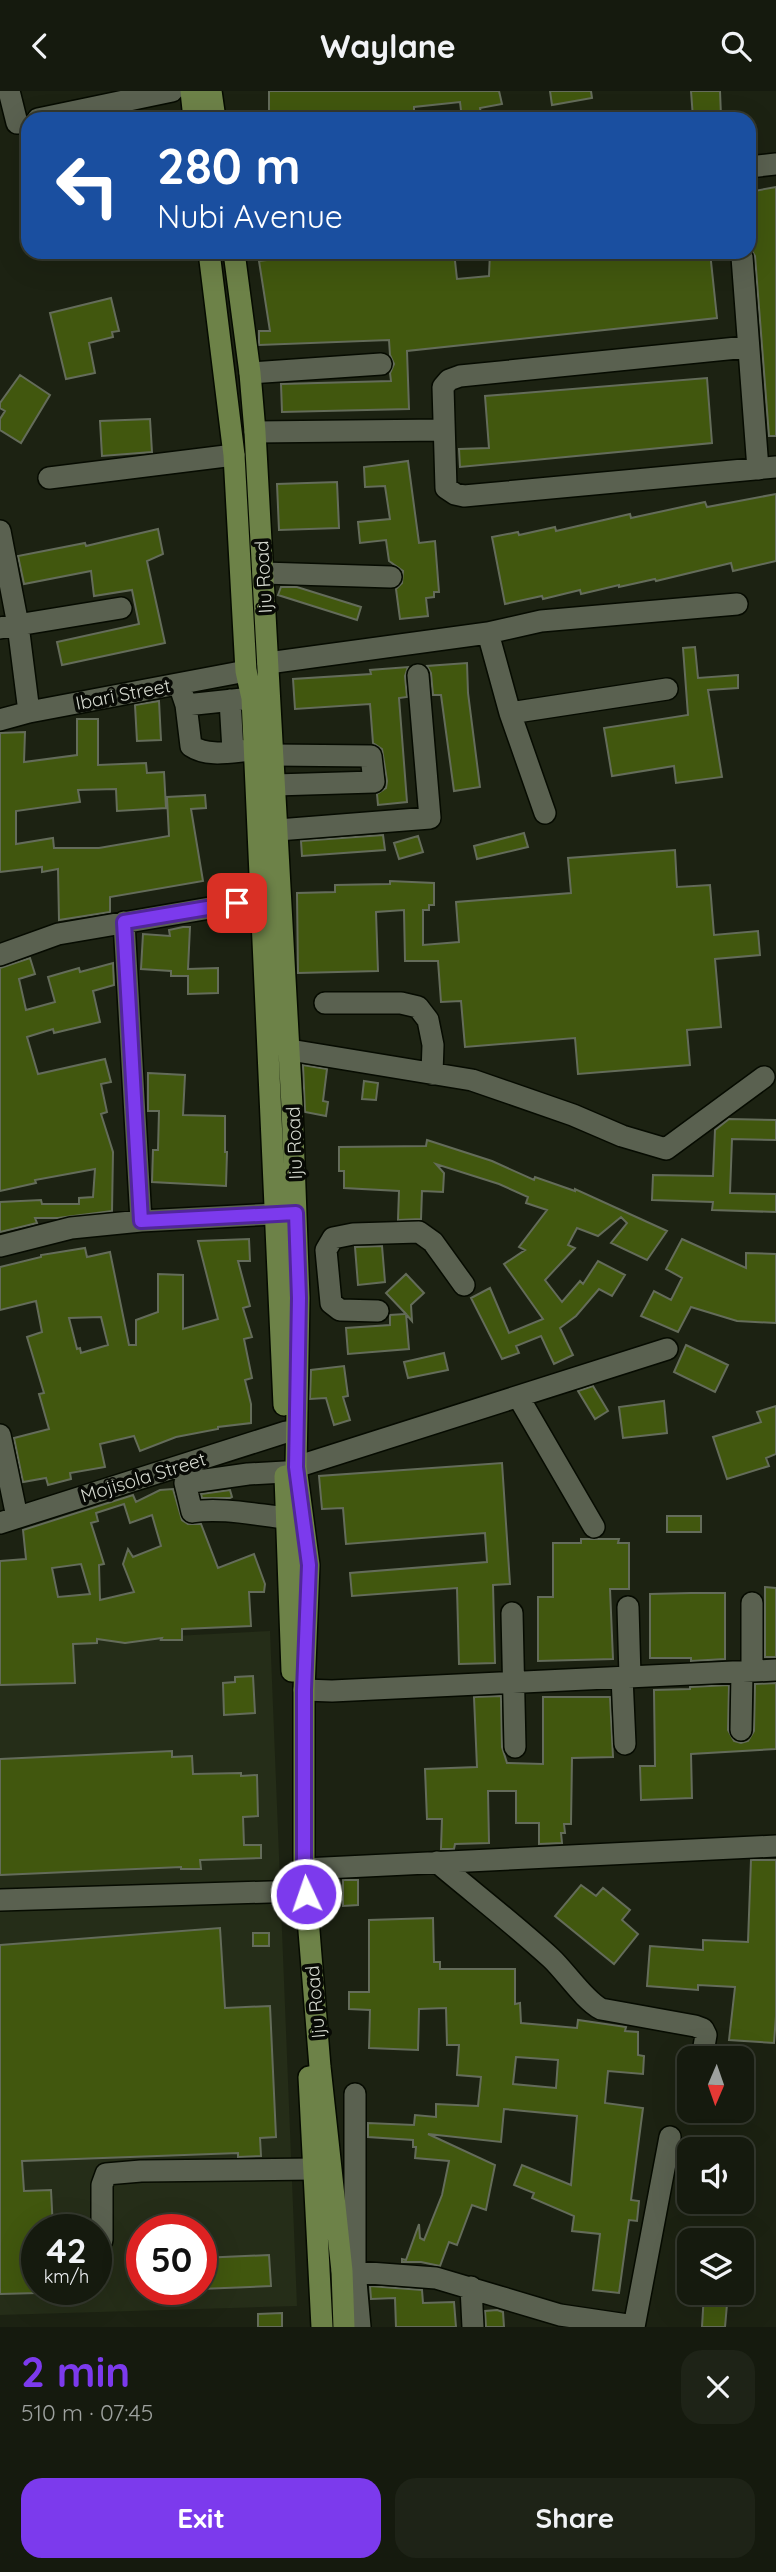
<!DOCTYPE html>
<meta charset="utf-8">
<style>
body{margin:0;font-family:Quicksand,sans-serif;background:#1e2317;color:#f1f3f6;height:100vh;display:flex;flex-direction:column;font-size:26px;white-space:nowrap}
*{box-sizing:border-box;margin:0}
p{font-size:23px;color:#9da19e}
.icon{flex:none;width:38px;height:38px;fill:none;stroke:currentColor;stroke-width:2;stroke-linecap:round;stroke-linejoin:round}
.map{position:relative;height:2236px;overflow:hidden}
.drawer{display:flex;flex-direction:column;background:#151a0e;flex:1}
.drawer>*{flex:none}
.guide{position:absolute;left:21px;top:21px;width:735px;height:147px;border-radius:21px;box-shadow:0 7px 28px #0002,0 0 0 2px #34382e;background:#1a4fa0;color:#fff;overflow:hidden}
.needle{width:46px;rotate:182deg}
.fabs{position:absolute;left:677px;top:1955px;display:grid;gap:14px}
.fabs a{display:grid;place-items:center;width:77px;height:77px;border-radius:14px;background:#151a0e;box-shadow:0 7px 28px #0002,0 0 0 2px #34382e;font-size:35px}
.speed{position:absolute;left:21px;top:2123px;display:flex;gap:14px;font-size:35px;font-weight:700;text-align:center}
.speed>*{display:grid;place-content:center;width:91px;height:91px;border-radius:50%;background:#151a0e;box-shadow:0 7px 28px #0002,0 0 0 2px #34382e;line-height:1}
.speed small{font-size:18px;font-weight:400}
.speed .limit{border:10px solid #d22;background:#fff;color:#111}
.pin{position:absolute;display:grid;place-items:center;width:60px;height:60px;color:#fff;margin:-30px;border-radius:14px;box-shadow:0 4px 10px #0006}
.me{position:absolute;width:77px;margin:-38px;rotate:357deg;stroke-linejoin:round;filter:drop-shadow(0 0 5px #0008)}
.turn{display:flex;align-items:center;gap:24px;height:147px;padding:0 21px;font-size:32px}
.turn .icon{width:91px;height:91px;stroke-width:2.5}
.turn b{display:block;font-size:49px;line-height:60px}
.round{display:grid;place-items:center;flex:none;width:74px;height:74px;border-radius:21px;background:#1e2317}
.head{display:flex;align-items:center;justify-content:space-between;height:119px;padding:0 21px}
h1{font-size:42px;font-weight:700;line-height:52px;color:#7c3aed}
.button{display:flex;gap:14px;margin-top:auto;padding:14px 21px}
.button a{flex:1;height:80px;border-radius:21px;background:#7c3aed;color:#fff;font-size:28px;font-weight:700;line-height:80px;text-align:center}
.button a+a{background:#1e2317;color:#f1f3f6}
header{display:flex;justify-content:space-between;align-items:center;height:91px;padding:0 21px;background:#151a0e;font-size:32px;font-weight:700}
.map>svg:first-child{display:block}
.built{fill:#252d18;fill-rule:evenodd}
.building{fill:#41570e;stroke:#646c5a;stroke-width:2;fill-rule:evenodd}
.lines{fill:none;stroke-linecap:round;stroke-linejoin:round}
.minor-casing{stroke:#060b01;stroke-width:24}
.major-casing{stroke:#060b01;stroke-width:24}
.minor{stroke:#5a6150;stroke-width:21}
.major{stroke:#6d8248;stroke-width:21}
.route-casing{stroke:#51269a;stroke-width:18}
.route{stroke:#7c3aed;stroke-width:12}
.labels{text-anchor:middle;stroke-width:7;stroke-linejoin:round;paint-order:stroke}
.street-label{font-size:19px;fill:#d5d9cf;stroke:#080a05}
</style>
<header><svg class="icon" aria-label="back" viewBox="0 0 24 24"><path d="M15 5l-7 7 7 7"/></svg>Waylane<svg class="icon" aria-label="search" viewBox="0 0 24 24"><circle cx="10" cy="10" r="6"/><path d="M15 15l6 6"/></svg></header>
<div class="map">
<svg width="776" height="2236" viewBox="0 0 776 2236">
<rect width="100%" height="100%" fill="#1c2212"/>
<path class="built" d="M270 1540 297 2215 0 2224V1554ZM37 2138H96V2198H37ZM142 2138H201V2198H142Z"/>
<path class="building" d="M269 0H499L502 13 480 17 482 28H462L460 11 414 16V24H374V28H269Z
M550 0H591L592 7 552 14Z
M691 0H720L721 25 693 27Z
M776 96V345H769L755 165 749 155V101Z
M313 161H454L457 188 489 185 490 161H672L673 164 710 161 717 227 407 260 409 318 282 321 281 293 391 290 390 282 394 273 390 264 389 249 259 254V240H270L259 170 313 163Z
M111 207 119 240 112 241 113 246 89 252 95 282 66 288 50 222Z
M20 284 50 304 21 352 0 339V328L5 320 0 317V312Z
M707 287 712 352 460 376 459 358 489 357 485 305Z
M150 328 152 361 102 365 100 330Z
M408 370 419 452 435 450 439 501H434V506L426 507 428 525 400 528 396 498 402 492 403 480 389 470 386 449 360 452 358 431 390 428 385 395 365 396 364 376Z
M337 391 339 437 279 439 277 393Z
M776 403V470L733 480 731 472 656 490 655 488 619 496V494L581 503 580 499 543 508 542 505 505 513 492 446 518 441 519 444 555 436 556 440 630 423 631 427 705 411 707 416Z
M158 438 163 463 147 470 165 552 62 574 57 551 139 533 132 499 94 505 91 480 24 493 18 465 85 452 86 455Z
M281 496H297L361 516 357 529 278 504Z
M695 556 698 587 738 584V597L708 599 722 686 676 692 674 675 612 685 604 637 688 624 683 557Z
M467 572 468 602 480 696 454 700 441 604H433L431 582 427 575Z
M408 576 405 585 407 606 399 607 407 711 378 714 377 703 386 697 387 690 382 658 373 652 370 613 295 618 293 588 371 583 370 579Z
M159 610 161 649 137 650 135 614Z
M77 628H98V674L146 672 147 682 164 681 166 717 117 720 116 698 78 699 80 711 16 720V753L53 747 54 757H99L169 745 167 706 205 704 206 717 191 718 203 790 110 806V821L59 829 58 778 42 781V776L0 781V642L25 641 24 671 77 664Z
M524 742 528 756 477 768 474 755Z
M383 744 385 759 302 765 301 750Z
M418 745 423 761 399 768 394 752Z
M675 759 677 796 710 794 714 844 758 840 760 864 715 868 721 936 687 939 690 974 578 983 575 947 465 956 461 910 441 911 438 870H405L404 819 376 821 378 880 298 882 297 802 335 801V794L390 793V790L434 792V814H429V819H423V854L459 851 456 811 571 802 568 767Z
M183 836H190L188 878 218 877V902L188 903V885H171V880L141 878 143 843 170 845 169 839Z
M30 867 35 883 19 888 26 919 55 911 48 886 79 877 80 881 113 872 114 894 93 900 100 931 54 942 53 938 27 946 38 983 105 968 111 991 101 993 107 1021 101 1023 113 1061 112 1120 58 1127H35L37 1132 0 1141V1111L41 1109 42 1113H79V1107L93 1106 95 1078 35 1089 36 1092 0 1100V877Z
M303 974 327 978 323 1010 328 1011 326 1025 305 1021Z
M148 982 185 984 183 1024 225 1025V1061H227L226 1095 152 1091 153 1059H158L159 1020H148Z
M364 990 378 992 376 1009 362 1008Z
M729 1028 776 1029V1049L732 1048 730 1102 776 1103V1121L712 1119 713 1111 652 1109 653 1084 713 1085 715 1039Z
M427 1049 492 1070 534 1089 535 1086 575 1100V1098L667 1140 647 1169 611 1152 627 1132 621 1126 598 1145 577 1137 568 1154 575 1157 545 1189 562 1211 580 1190 583 1193 598 1170 625 1184 612 1205 599 1198 576 1225 560 1237 573 1264 554 1273 541 1245 516 1255 519 1262 502 1268 471 1207 490 1197 509 1242 543 1228 504 1173 525 1159 519 1156 547 1119 526 1112 528 1106 499 1093 436 1073 444 1082 443 1101 422 1100 421 1128 398 1129 399 1100 344 1097V1080H339V1056L426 1055Z
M249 1148 250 1170H238L250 1215 243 1217 252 1246 244 1248 252 1287 245 1289 251 1313V1332L218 1336V1338L176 1346 140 1360 134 1345 100 1353 105 1376 70 1382 71 1388 48 1394 46 1387 23 1391 14 1347 49 1338 39 1303 44 1302 27 1246 42 1241 36 1210 0 1219V1176L41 1166V1164L85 1157 87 1166 110 1161 129 1254H136V1229L158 1221V1183L183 1184V1238L218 1228 198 1150ZM101 1226 108 1254 81 1262 80 1257 77 1258 69 1227Z
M682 1148 746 1177V1162L776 1163V1232L737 1230 691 1216 678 1241 641 1225 654 1200 671 1209 682 1187 666 1178Z
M382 1155 385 1191 358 1194 355 1156Z
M406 1183 424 1202 411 1214 412 1230 406 1223 409 1258 348 1263 346 1237 390 1234V1224L406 1223 386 1202Z
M686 1254 728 1274 715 1301 674 1281Z
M444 1262 448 1279 408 1287 404 1271Z
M344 1275 348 1305 343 1306 350 1329 334 1334 326 1307 310 1308 311 1279Z
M593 1295 608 1320 595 1328 578 1300Z
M664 1310 667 1342 623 1347 619 1316Z
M776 1315V1363L766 1367 769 1375 727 1388 713 1346 761 1331 757 1321Z
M502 1372 510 1493 493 1494 495 1572 459 1573 457 1497 352 1505 350 1482 487 1471 485 1442 346 1453 343 1417 322 1418 319 1385Z
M173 1398 182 1429 188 1433H201L218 1477 254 1463 265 1493 264 1501H249L251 1535 182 1538V1549H161L162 1547 125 1552 97 1548V1552L73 1553 75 1592 0 1594V1470L26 1468 23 1439 133 1404 136 1411 160 1399ZM124 1413 130 1432 152 1424 161 1455 133 1466 128 1458 123 1473 134 1501 100 1509 99 1474 104 1473 91 1432 98 1430 96 1422ZM81 1473 90 1503 58 1506 52 1477Z
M230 1399 232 1406 230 1407H202L201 1403Z
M667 1425H701V1441H667Z
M581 1448H619L618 1452H629V1498H610L613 1568 538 1570V1506H553V1452H581Z
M765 1496 776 1497V1566H765Z
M691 1502H725V1568L691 1570V1567H650V1503Z
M253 1585 255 1622 224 1624 223 1592 235 1591V1586Z
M776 1592V1658L691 1663 692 1707 641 1709 640 1675H655L654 1599 690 1598V1596L729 1594 728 1639 734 1650 741 1652 748 1650 754 1640 755 1593Z
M501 1605 502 1656 507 1672 543 1673V1606H610L613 1666 572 1667 571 1733H564L565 1742H561L562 1752 539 1753V1732H516V1700H488L489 1752 455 1753 454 1758H441L442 1728H427L425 1678 477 1676 474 1606Z
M172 1660V1666L192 1665 193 1683 241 1682V1685L257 1684 258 1725 243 1726 244 1754H261V1767L200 1769 201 1778H181V1776L0 1784V1668Z
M751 1769H776V1925L774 1952 729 1949 735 1896 698 1894V1899L647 1895 650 1855 703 1859V1849L748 1851Z
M343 1789H358V1814L343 1815Z
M581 1794 596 1805 603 1797 630 1819 622 1829 638 1843 614 1873 555 1825Z
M433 1827 434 1871H440V1878H515V1913L520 1912 521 1932 577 1937 578 1929 626 1936 625 1940 638 1941V1964L644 1965 643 1983 608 1980 605 2012 643 2017 631 2109 639 2110 637 2130 629 2129 619 2202 593 2199 600 2143 572 2140 574 2125 532 2107 534 2102 514 2094 522 2074 571 2094 577 2025 504 2018 501 2051 428 2043 495 2074 486 2119 472 2114 457 2154 449 2151 440 2175 421 2171H402V2168L406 2169 419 2133 420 2147 424 2149 442 2104 449 2070 415 2067 416 2056H413V2049L368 2046V2032L414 2034 415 2024 436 2026V2013L478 2015 481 1986 457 1984 459 1954H447L446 1917 419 1918 418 1959 369 1957 370 1919 349 1918V1901H369V1829ZM516 1966 558 1969 556 1997 513 1993Z
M220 1837 225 1917 270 1915 276 2046 260 2047 261 2065 238 2066V2062L22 2070 24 2100 51 2099 53 2138H37V2202L0 2203V1854Z
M253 1842H269V1855H253Z
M269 2164 271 2195 201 2198V2167Z
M370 2195 422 2199 423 2212 454 2211 456 2236H396L395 2207 371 2208Z
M704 2202H728L725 2236H702Z
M497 2219 503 2221 504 2236H486L485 2220Z
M282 2222V2236H258V2223Z"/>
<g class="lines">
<defs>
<path id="minor" d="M9 0 17 32
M38 28 172 0
M749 76 776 73
M742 166 758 378
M747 256 460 285 449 289 443 296 446 397 455 403 464 405 776 376
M250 282 381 273
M255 341 443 339
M49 387 234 364
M0 440 18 534 29 621
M263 482 391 486
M0 537 121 517
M488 542 541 530 737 513
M268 572 488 542 510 622 667 598
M179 593 186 614 191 655C209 667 234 660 254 659
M230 609 233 660
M186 614 252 607
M510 622 545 722
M0 629 29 621 246 580
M273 664 371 665 374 691 275 694
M278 739 430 727 418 584
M124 831 141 1130
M0 864 58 843 262 808
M325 912H401L418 916 428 929 433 954 432 983
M290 959 472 989 573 1024 622 1045 666 1058 764 986
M0 1155 71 1137 141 1130 294 1122
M378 1220 340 1219 331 1212 326 1159 333 1147 353 1143 419 1141 433 1151 464 1194
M519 1307 594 1436
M0 1344 17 1426
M296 1376 667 1258
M285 1381 248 1383 185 1392 192 1421C220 1416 257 1424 287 1427
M0 1432 286 1341
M752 1512V1579
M628 1516 630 1586
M512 1522 515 1656
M622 1586 625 1653
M304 1599 332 1600 776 1579
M741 1639 742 1581
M437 1771C475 1803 515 1834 551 1867 566 1881 584 1909 601 1918L695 1935 703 1938 706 1944 702 1967
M304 1778 776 1755
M0 1809 301 1800
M355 2003V2179L360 2236
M102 2149V2094L106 2083 141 2080 313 2078
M342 2180 436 2187 560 2224 634 2235
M471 2196 473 2236
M634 2236 670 2046"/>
<path id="major" d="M191 0 194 28
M211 0 215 28
M209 161 234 364 246 580 252 607 284 1314
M234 161 250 282 255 341 292 1015 299 1207 296 1376 309 1474 304 1599V1778L320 1976 342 2180 344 2236
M285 1385 292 1580
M309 1986 322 2236"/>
</defs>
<use href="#minor" class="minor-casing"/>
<use href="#major" class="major-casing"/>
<use href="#minor" class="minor"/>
<use href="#major" class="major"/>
</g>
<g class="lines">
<defs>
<path id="route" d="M237 812 124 831 141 1130 296 1122 299 1207 296 1376 309 1474 304 1599V1778L306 1803"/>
</defs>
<use href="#route" class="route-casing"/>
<use href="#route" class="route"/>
</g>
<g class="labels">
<g class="street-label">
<text transform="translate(263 486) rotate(-93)" y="7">Iju Road</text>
<text transform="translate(123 603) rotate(-11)" y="7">Ibari Street</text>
<text transform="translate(294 1052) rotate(-92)" y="7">Iju Road</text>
<text transform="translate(143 1386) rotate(-17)" y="7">Mojisola Street</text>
<text transform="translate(315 1911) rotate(-95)" y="7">Iju Road</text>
</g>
</g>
</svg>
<div class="fabs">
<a><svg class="needle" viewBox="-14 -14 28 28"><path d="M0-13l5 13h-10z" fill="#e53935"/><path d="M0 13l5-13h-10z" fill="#9da19e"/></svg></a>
<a><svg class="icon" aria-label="sound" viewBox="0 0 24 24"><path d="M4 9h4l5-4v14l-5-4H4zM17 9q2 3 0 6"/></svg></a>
<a><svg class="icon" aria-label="layers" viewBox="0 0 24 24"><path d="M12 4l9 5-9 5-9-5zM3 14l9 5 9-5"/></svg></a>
</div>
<div class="speed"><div>42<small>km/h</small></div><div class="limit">50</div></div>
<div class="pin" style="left:237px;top:812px;background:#d93025"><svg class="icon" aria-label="arrive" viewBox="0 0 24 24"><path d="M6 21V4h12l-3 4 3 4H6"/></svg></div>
<svg class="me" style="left:306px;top:1803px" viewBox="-20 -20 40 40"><circle r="17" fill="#7c3aed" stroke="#fff" stroke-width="3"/><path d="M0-11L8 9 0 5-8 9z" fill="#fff"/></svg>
<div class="guide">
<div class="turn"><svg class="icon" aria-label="left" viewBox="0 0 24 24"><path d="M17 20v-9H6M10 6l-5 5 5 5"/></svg><div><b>280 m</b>Nubi Avenue</div></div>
</div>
</div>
<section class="drawer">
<div class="head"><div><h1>2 min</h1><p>510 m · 07:45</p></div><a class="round"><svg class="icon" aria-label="close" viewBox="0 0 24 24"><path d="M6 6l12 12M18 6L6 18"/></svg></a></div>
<div class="button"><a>Exit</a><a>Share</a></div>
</section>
